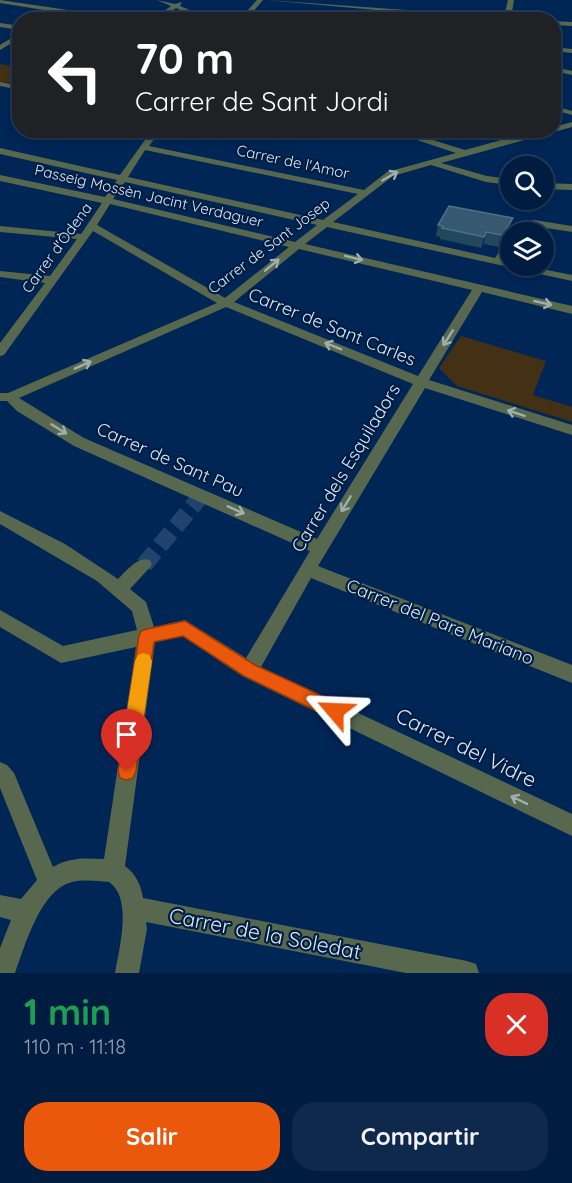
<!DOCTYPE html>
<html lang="es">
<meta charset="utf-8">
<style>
body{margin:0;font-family:Quicksand,sans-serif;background:#0e294b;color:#f1f3f6;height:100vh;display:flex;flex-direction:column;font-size:22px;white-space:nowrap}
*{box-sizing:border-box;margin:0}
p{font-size:20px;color:#95a1b1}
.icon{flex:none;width:33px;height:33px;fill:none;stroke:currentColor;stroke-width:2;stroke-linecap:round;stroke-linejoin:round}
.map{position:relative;height:973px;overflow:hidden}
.panel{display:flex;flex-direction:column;background:#001c40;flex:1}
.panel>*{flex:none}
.top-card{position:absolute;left:12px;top:12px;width:549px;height:126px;border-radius:24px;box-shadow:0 3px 9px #0003,0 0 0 2px #223a59;background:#202124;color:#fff;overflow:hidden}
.tools{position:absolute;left:500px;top:156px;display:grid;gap:12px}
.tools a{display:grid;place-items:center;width:54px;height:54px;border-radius:50%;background:#001c40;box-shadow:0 3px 9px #0003,0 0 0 2px #223a59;font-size:30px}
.pin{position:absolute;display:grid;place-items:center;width:51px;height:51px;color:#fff;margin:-62px -26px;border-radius:50% 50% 50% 0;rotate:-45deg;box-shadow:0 0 6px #0007}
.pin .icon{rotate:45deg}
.me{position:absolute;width:66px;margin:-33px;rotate:296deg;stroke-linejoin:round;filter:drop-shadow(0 0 4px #0008)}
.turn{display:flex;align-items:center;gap:21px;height:126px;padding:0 24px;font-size:27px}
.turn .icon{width:78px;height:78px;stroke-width:2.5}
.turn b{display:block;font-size:42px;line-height:51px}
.round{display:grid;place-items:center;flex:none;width:63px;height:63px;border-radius:24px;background:#0e294b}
.headline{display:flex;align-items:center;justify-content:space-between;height:102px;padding:0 24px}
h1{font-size:36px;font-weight:700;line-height:45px;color:#1e9e55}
.action{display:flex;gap:12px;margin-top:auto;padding:12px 24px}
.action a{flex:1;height:69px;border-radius:24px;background:#ea580c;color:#fff;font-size:24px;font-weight:700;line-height:69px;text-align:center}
.action a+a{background:#0e294b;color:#f1f3f6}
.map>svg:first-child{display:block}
.green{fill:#433015}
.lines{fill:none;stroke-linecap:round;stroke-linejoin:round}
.minor-tunnel{stroke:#21436f;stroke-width:17;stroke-dasharray:17 8;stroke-linecap:butt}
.minor{fill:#57684f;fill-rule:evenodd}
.wall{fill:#22485e}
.shaded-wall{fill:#0c3354}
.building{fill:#36596f;stroke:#507085;stroke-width:1.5}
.oneway{stroke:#a0aeae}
.route{fill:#ea580c;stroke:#983908;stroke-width:1.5}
.slow{fill:#f59e0b}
.labels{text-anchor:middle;stroke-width:4.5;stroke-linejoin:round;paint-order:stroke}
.far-street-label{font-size:15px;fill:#dbe8fb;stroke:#011d42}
.street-label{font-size:18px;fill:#dbe8fb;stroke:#011d42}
.near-street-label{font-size:21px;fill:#dbe8fb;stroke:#011d42}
</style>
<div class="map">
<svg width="572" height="973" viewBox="0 0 572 973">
<rect width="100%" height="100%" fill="#002656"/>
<path class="green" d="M0 64 19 67V84L0 82Z
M461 336 546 361 533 395 572 407V422L457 386 439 368Z"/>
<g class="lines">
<path class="minor-tunnel" d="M144 565 202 495"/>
<path class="minor" d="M0 0 122 18 125 20H107L0 3Z
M157 0 175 4 182 2 180 6 213 20H203L176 8 160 20H152L171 6Z
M257 0H263L246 20H239Z
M266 0 504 17 508 0H514L511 18 518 20H486Z
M554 21 572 22V26L554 25Z
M0 23 20 26V30L0 27Z
M20 33V38L0 50V45Z
M554 47 572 49V53L554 51Z
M554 67 572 71V75L554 71Z
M0 82 20 86V90L0 86Z
M554 106 572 111V115L554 110Z
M572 122V127L441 163 487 176 510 179V185L486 182 431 165 393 176 333 222 495 258 506 240 510 239V251L504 260 510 262V266H527L572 275V281L327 227 305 244 572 306V314L482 292 429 380 572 425V435L425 388 318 566 572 665V683L311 578 261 667 572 814V836L242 676 183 636 155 642 125 866C136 874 141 885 143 898L467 961 476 964 479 973H406L146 922 147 929 139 973H115C119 949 133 898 109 882 97 881 84 879 72 882 40 890 25 946 15 973H0V948L11 920 0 917V895L21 899 37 880 0 788V762L7 765 14 773 53 867C69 857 86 858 104 859L136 647 61 663 0 627V610L63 646 137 630 132 611 97 581 0 524V511L65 544 118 579C127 571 137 556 150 560L152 565 130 589 146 602 154 627 185 620 246 658 310 551 74 446 17 411 7 401H0V393H8L217 303 93 231 4 355 0 356V343L45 283 0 277V271L50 276 77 239 0 232V226L81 234 102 203 0 181V175L105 197 117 180 0 154V148L120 175 152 130H161L149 146 364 190 387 172 456 153 387 130H401L465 150 537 130H554V127ZM145 150 358 194 323 220 128 177ZM125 182 317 225 295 242 113 199ZM110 204 289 247 225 298 97 225ZM299 249 472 290 418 376 234 302ZM226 307 413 384 317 539 84 438 19 398Z
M543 183 572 184V190L543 189Z
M534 220 572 226V232L534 226 521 232H511L517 225Z"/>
</g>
<path class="wall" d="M438 225 510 230 499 247 484 244 481 248 440 239V237L436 236Z"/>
<path class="shaded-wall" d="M513 218 510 230 499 247 502 235Z
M486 232 484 244 481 248 484 237Z"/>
<path class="building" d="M449 206 513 218 502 235 486 232 484 237 442 228 443 226 438 225Z"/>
<defs><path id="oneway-shaft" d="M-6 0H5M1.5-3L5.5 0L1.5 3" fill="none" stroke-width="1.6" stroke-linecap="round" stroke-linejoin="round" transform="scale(1.5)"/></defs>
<g class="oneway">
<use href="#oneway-shaft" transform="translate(390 176) rotate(-30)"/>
<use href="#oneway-shaft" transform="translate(354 258) rotate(14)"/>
<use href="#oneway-shaft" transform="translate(272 265) rotate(-39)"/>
<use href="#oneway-shaft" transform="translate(543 303) rotate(13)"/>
<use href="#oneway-shaft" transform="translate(448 338) rotate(122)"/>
<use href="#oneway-shaft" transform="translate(333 346) rotate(-158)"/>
<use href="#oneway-shaft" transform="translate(83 365) rotate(-24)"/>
<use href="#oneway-shaft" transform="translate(516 413) rotate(-162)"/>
<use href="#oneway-shaft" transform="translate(59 429) rotate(32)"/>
<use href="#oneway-shaft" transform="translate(346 504) rotate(121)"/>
<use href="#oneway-shaft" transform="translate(236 510) rotate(24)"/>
<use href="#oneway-shaft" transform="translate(519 800) rotate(-154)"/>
</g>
<path class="route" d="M185 621 255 665 342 705 344 711 342 717 335 720 329 717 244 676 183 636 154 642 136 771 133 778 127 780 120 778 118 771 139 636 141 631 147 629Z"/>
<path class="slow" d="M143 653 149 655 152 661 142 729 139 736 133 738 127 736 124 729 135 661 138 655Z"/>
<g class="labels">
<g class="far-street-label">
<text transform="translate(293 162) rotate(12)" y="5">Carrer de l'Amor</text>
<text transform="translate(149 196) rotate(13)" y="5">Passeig Mossèn Jacint Verdaguer</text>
<text transform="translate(269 246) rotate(-37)" y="5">Carrer de Sant Josep</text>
<text transform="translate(57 248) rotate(-54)" y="5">Carrer d'Òdena</text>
</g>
<g class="street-label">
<text transform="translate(332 327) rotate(22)" y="6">Carrer de Sant Carles</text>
<text transform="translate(170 460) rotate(24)" y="6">Carrer de Sant Pau</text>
<text transform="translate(346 468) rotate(-59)" y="6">Carrer dels Esquiladors</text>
<text transform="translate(440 622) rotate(22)" y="6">Carrer del Pare Mariano</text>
</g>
<g class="near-street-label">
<text transform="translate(466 748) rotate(26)" y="7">Carrer del Vidre</text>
<text transform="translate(265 934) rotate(11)" y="7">Carrer de la Soledat</text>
</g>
</g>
</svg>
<div class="tools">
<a><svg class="icon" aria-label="search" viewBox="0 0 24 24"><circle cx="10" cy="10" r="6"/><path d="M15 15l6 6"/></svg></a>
<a><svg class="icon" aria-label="layers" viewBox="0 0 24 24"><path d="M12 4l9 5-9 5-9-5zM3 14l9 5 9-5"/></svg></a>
</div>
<div class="pin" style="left:127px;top:771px;background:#d93025"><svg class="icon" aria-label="arrive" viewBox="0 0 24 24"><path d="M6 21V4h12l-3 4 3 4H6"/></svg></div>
<svg class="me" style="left:335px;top:711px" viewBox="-20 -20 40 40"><path d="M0-17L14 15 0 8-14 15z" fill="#ea580c" stroke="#fff" stroke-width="4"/></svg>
<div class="top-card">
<div class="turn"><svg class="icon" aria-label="left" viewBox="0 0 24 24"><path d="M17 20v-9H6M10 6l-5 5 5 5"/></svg><div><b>70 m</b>Carrer de Sant Jordi</div></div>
</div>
</div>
<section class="panel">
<div class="headline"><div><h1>1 min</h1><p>110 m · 11:18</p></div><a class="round" style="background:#d93025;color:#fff"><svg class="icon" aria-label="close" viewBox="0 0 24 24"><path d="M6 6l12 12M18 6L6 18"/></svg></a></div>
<div class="action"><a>Salir</a><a>Compartir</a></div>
</section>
